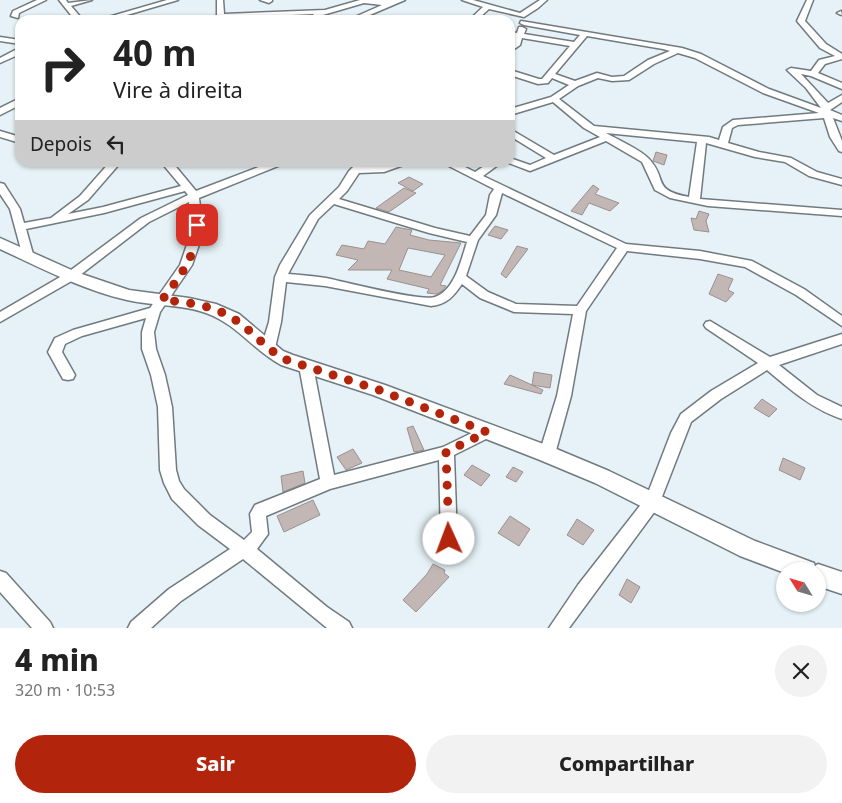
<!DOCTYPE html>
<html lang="pt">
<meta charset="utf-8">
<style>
body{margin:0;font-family:"Noto Sans",sans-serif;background:#f2f2f2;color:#222;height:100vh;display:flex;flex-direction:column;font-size:19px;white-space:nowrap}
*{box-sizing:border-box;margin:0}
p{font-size:16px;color:#767676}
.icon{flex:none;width:28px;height:28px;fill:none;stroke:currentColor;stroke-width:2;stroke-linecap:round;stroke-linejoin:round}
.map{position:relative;height:628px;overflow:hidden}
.sheet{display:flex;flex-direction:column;background:#fff;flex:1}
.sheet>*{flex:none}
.top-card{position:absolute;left:15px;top:15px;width:500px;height:152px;border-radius:15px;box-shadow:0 1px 4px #0004;background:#fff;color:#222;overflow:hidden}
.needle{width:32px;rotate:307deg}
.fabs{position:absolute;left:776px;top:562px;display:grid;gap:10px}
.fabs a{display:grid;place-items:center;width:50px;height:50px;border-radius:50%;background:#fff;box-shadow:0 1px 4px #0004;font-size:25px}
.pin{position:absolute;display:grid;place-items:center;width:42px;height:42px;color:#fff;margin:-21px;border-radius:10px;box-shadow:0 2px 8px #0006}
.me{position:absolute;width:55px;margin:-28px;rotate:358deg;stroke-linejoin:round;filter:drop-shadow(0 0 4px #0008)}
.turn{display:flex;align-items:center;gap:18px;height:105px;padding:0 15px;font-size:22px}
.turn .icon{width:65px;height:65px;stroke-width:2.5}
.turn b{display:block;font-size:35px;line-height:42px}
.then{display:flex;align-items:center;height:48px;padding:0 15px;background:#0003;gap:10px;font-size:19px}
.round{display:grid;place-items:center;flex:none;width:52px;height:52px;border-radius:26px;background:#f2f2f2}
.summary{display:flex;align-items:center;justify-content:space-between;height:85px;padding:0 15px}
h1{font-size:30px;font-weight:800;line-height:38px}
.button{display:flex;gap:10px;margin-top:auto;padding:10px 15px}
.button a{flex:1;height:58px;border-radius:30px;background:#b2250c;color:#fff;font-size:20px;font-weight:800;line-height:58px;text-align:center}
.button a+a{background:#f2f2f2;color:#222}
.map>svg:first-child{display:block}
.building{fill:#c2b7b4;stroke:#9b908d;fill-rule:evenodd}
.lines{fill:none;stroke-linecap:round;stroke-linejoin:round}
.minor-casing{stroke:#717b7f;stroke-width:3}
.tertiary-casing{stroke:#717b7f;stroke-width:3}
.minor{fill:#fff;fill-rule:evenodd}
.tertiary{fill:#fff;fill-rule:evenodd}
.route{stroke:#b2250c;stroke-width:9;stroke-dasharray:0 16.2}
</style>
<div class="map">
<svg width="842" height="628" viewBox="0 0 842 628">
<rect width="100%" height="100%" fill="#e6f2f7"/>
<path class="building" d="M656 152 667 155 664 165 653 161Z
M409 177 423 184 413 191 398 183Z
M593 185 599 189 595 194 619 203 610 211 589 203 582 215 571 211Z
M404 188 416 193 389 212 376 208Z
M699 211 709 214 706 221 709 232 694 230 691 218 696 219Z
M495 226 508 230 501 239 488 235Z
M396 227 412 230 410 235 429 240 461 243 440 285 446 286 441 292 436 294 427 293 429 289 387 279 392 270H348L358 260 336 255 342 245 364 249 368 241 385 244ZM408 248 445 255 431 277 399 270Z
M517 246 528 249 506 278 501 274Z
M718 274 733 279 728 290 734 293 726 302 709 294Z
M534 372 552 375 550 388 532 385 543 390 541 394 504 384 510 375 532 385Z
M762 399 777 409 769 417 754 408Z
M413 426 424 450 414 452 407 428Z
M353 449 362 463 346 470 337 457Z
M783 458 805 468 800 480 779 470Z
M472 465 490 475 481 486 464 475Z
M513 467 523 472 516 482 506 477Z
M303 471 305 483 283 492 281 476Z
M313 500 320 515 284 532 277 516Z
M510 516 530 529 519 546 498 533Z
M577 519 594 530 583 545 567 535Z
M433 564 445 570 444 573 449 577 416 612 403 600 427 574Z
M627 579 640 587 631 603 619 595Z"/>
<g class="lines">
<defs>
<path id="minor" d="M37 0H46L19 13 18 18 11 16 13 11Z
M59 0H66L68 3 92 0 71 6 83 20H75Z
M167 0H178L110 20H98Z
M217 0H223L224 14 325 10 360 0H405L358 20H348L382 5 364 3 316 17 313 14 224 18 225 20H217Z
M260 0H272V1L269 3Z
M462 0H473L520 13 540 0H547L538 8 524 17 489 9 477 20H469L483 7Z
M807 0H813L805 21 826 44 842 54V59L825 64 818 73 842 83V89L811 76 801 74 828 103 842 95V102L830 110 842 115V121L833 118 842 141V152L839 151 830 137 824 118 738 125 732 128 728 143 759 152 791 158 817 172 842 179V185L809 176 785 162 755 157 706 143 700 199 842 210V216L708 206 670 198 655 190 642 162 606 141 530 171 506 162H510V158L530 165 546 158 510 136V129L554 155 600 137 584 128 553 102 510 115V109L551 97 569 85 552 78 548 83 538 84 510 75V70L539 79H542L570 46 522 38 520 45 510 52V46L515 37 510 36V32L517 33 519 27H522L526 29 524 34 574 42 580 35 524 25 520 23 521 21 682 48 701 54 769 89 821 108 806 88 787 70 791 68 811 71 819 60 835 56 820 48 797 21ZM587 36 663 49 670 51 648 60 624 76 612 77 597 73 575 81 555 74ZM678 53 695 58 763 93 819 113 733 120 723 127 719 140 709 137 594 126 559 99 578 86 598 78 612 81 629 80 654 64ZM606 133 697 142 689 197C651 190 668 179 649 159 640 149 618 140 606 133Z
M841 11 842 15 839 14 837 13Z
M0 37 20 40V44L0 41Z
M17 49H20V54L0 63V58Z
M20 98V105L0 115V108Z
M0 131 20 137V143L0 137Z
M110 162H121L88 200 68 214 103 207 181 186 161 162H172L196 191 272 162H288L199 198 203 233 192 265 160 312 154 332 156 349 165 375 172 407 176 470 179 481 184 489 210 515 244 540 252 532 250 514 255 505 320 479 299 366 301 362H311L313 366 334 475 443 447 482 428 487 426 492 428 494 432 492 436 454 455 457 539 455 544 449 547 443 544 441 539 439 460 330 489 266 516 268 534 257 549 327 607 349 622 352 628H327L243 559 181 601 151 628H128L131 622 169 589 230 549 198 525 172 499 164 483 160 470 158 407 151 375 142 349V332L146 318 82 336 65 344 62 352 75 375 73 379 68 380 63 379 48 352 55 338 73 330 150 308 180 265 191 233 189 202 149 222 75 279 0 322V312L67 273 141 218 188 195 185 191 104 213 26 229 33 254 27 258 23 257 10 209 0 194V183L4 184 20 209 24 223 51 218 80 196Z
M358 162H369L365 167 412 162 384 172 359 173 347 191 339 199 435 228 470 236 486 215 490 195 494 189 441 162H455L475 172 490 162H502L483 176 626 244 700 251 752 261 804 289 842 316V326L796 295 745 267 700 259 627 251 586 311 571 396 555 454 552 458 547 460 542 458 539 454 557 396 573 314 514 312 480 298 462 284C454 296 446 305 431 306L325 286 286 282 281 322 275 348 273 351H263L261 348 269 322 275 277 280 265 310 215 339 187 349 171ZM502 193 617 248 577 306 516 304 488 292 466 276 478 240 496 215ZM334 204 429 233 467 242C461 260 455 290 435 297 422 302 345 282 326 278 314 276 301 275 288 274L318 219Z
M710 321 770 357 842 334V344L779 365 817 395 842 407V419C812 409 791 390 767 370L721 399 691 422 658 507 569 628H549L578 585 646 498 671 433 681 414 711 391 758 363 706 328 704 325 706 322Z
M0 571 6 573 50 622 53 628H32L0 592Z"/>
<path id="tertiary" d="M0 238 76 272 129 290 189 298 216 304 239 314 283 351 293 355 385 385 554 448 609 471 755 541 814 563 815 566 818 564 842 572V594L818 586V571H785V573L740 556 595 483 540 460 373 395 281 365C253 350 237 324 206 313 181 304 153 306 127 300 83 290 41 268 0 249Z"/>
</defs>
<use href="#minor" class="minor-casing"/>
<use href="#tertiary" class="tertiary-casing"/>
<use href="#minor" class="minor"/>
<use href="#tertiary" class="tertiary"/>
</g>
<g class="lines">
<path class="route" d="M197 225C198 254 179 278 162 300 186 302 213 305 234 319 253 331 266 350 287 360L379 390 487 432 446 452 449 539"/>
</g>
</svg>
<div class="fabs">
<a><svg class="needle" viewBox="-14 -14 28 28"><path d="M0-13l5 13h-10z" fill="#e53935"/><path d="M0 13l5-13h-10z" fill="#767676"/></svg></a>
</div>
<div class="pin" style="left:197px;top:225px;background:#d93025"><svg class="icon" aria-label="arrive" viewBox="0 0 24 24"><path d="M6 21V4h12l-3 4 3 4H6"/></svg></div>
<svg class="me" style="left:449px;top:539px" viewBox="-20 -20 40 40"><circle r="19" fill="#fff"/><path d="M0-13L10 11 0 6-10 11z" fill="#b2250c"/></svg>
<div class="top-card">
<div class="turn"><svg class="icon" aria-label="right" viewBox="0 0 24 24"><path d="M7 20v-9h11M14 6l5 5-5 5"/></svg><div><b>40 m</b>Vire à direita</div></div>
<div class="then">Depois<svg class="icon" aria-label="left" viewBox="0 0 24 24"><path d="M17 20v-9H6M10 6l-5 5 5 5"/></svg></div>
</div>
</div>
<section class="sheet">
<div class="summary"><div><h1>4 min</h1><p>320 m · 10:53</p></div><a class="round"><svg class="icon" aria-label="close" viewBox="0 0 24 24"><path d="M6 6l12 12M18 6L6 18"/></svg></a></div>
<div class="button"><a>Sair</a><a>Compartilhar</a></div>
</section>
